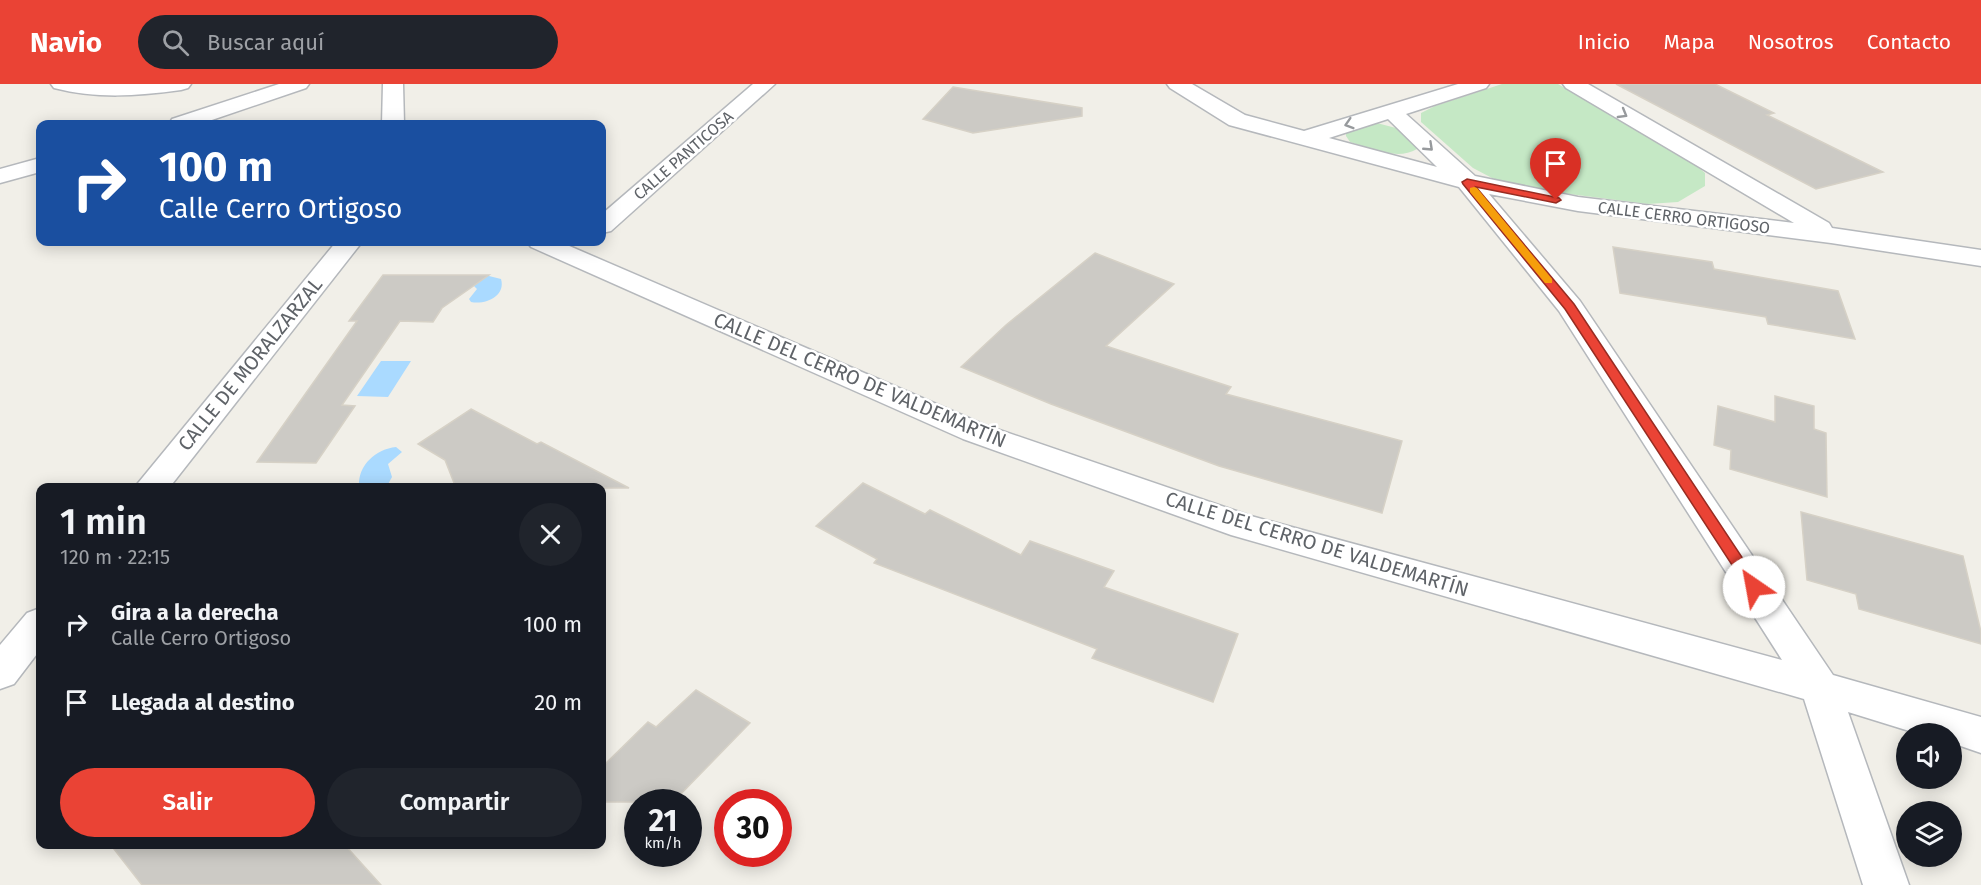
<!DOCTYPE html>
<html lang="es">
<meta charset="utf-8">
<style>
body{margin:0;font-family:"Fira Sans",sans-serif;background:#20242c;color:#f1f3f6;height:100vh;display:flex;flex-direction:column;font-size:22px;white-space:nowrap}
*{box-sizing:border-box;margin:0}
p{font-size:20px;color:#9ea1a6}
.icon{flex:none;width:33px;height:33px;fill:none;stroke:currentColor;stroke-width:2;stroke-linecap:round;stroke-linejoin:round}
.map{position:relative;flex:1;overflow:hidden}
.details{position:absolute;left:36px;top:399px;width:570px;height:366px;display:flex;flex-direction:column;background:#171b24;border-radius:12px;box-shadow:0 3px 15px #0003}
.details>*{flex:none}
.top-card{position:absolute;left:36px;top:36px;width:570px;height:126px;border-radius:12px;box-shadow:0 3px 15px #0003;background:#1a4fa0;color:#fff;overflow:hidden}
.tools{position:absolute;left:1896px;top:639px;display:grid;gap:12px}
.tools a{display:grid;place-items:center;width:66px;height:66px;border-radius:50%;background:#171b24;box-shadow:0 3px 15px #0003;font-size:30px}
.speed{position:absolute;left:624px;top:705px;display:flex;gap:12px;font-size:30px;font-weight:700;text-align:center}
.speed>*{display:grid;place-content:center;width:78px;height:78px;border-radius:50%;background:#171b24;box-shadow:0 3px 15px #0003;line-height:1}
.speed small{font-size:15px;font-weight:400}
.speed .limit{border:9px solid #d22;background:#fff;color:#111}
.pin{position:absolute;display:grid;place-items:center;width:51px;height:51px;color:#fff;margin:-62px -26px;border-radius:50% 50% 50% 0;rotate:-45deg;box-shadow:0 0 6px #0007}
.pin .icon{rotate:45deg}
.me{position:absolute;width:66px;margin:-33px;rotate:327deg;stroke-linejoin:round;filter:drop-shadow(0 0 4px #0008)}
.turn{display:flex;align-items:center;gap:21px;height:126px;padding:0 24px;font-size:27px}
.turn .icon{width:78px;height:78px;stroke-width:2.5}
.turn b{display:block;font-size:42px;line-height:51px}
.round{display:grid;place-items:center;flex:none;width:63px;height:63px;border-radius:32px;background:#20242c}
.headline{display:flex;align-items:center;justify-content:space-between;height:102px;padding:0 24px}
h1{font-size:36px;font-weight:600;line-height:45px}
.cta{display:flex;gap:12px;margin-top:auto;padding:12px 24px}
.cta a{flex:1;height:69px;border-radius:36px;background:#ea4335;color:#fff;font-size:24px;font-weight:600;line-height:69px;text-align:center}
.cta a+a{background:#20242c;color:#f1f3f6}
ul{padding:0;list-style:none}
li{display:flex;align-items:center;gap:18px;height:78px;padding:0 24px}
li div{flex:1}
li b{display:block;font-size:22px}
li em{font-style:normal}
header{display:flex;align-items:center;gap:36px;box-sizing:border-box;height:84px;padding:0 30px;background:#ea4335;color:#fff}
header strong{font-size:28px}
nav{display:flex;gap:33px;margin-inline-start:auto;font-size:21px}
.search{width:420px;height:54px;background:#20242c;display:flex;align-items:center;gap:15px;box-sizing:border-box;padding:0 21px;border-radius:33px;color:#9ea1a6;font-size:22px}
.map>svg:first-child{display:block}
.green{fill:#c5e8c5}
.water{fill:#aadaff}
.building{fill:#cccac5;stroke:#d6d1c6;stroke-width:1.5}
.lines{fill:none;stroke-linecap:round;stroke-linejoin:round}
.minor-casing{stroke:#b5b8bc;stroke-width:3}
.minor{fill:#fff;fill-rule:evenodd}
.oneway{stroke:#979a9d}
.route{fill:#ea4335;stroke:#982c22;stroke-width:1.5}
.slow{fill:#f59e0b}
.labels{text-anchor:middle;stroke-width:5;stroke-linejoin:round;paint-order:stroke}
.far-street-label{font-size:16px;fill:#5f6368;stroke:#fff}
.street-label{font-size:20px;fill:#5f6368;stroke:#fff}
</style>
<header>
<strong>Navio</strong>
<div class="search"><svg class="icon" aria-label="search" viewBox="0 0 24 24"><circle cx="10" cy="10" r="6"/><path d="M15 15l6 6"/></svg>Buscar aquí</div>
<nav><a>Inicio</a><a>Mapa</a><a>Nosotros</a><a>Contacto</a></nav>
</header>
<div class="map">
<svg width="1981" height="801" viewBox="0 0 1981 801">
<rect width="100%" height="100%" fill="#f1efe8"/>
<path class="green" d="M1502 0H1558L1691 77 1705 89V102L1678 118 1648 120 1522 104 1492 94 1473 84 1421 38V29L1435 22Z
M1373 38 1396 44 1417 60V65C1397 77 1371 64 1350 58L1346 52V48Z"/>
<path class="water" d="M485 191 501 195C506 212 486 221 471 218L469 215 477 205 472 200 478 193Z
M381 277H411L388 313 357 312Z
M396 363 402 368 388 380 392 393 387 402 361 404 359 402C358 381 376 365 396 363Z"/>
<path class="building" d="M1616 0H1715L1774 29 1767 31 1883 88 1816 105Z
M953 3 1082 24V32L973 49 923 35Z
M1613 163 1712 178 1714 185 1838 207 1855 255 1768 240 1766 233 1620 209Z
M1095 169 1174 200 1106 262 1231 303 1226 310 1402 357 1382 429 1219 382 1051 320 961 283 1006 241Z
M383 191H489L442 224 433 238 400 237 342 321 355 322 316 379 257 378 357 237H349Z
M1775 312 1814 322V345L1826 349 1827 413 1730 385 1731 366 1714 361 1718 322 1775 338Z
M471 325 537 360 541 358 629 404H456L445 376 418 360Z
M863 399 925 430 930 426 1021 471 1030 457 1114 487 1104 503 1238 550 1213 618 1092 574 1097 565 874 479 877 475 816 442Z
M1801 428 1963 472 1981 548V560L1859 525 1856 510 1807 496Z
M696 606 750 639 673 718H602V683L648 638 656 643Z
M110 760H344L381 801H142Z"/>
<g class="lines">
<defs>
<path id="minor" d="M51 0H191L188 4 181 6C137 12 97 15 54 4Z
M279 0H309L306 4 200 40H169L172 35Z
M383 0H403L404 40H382Z
M753 0H775L611 147 602 149V130Z
M1167 0H1192L1245 31 1304 47 1458 0H1489L1486 4 1406 30 1475 92 1578 113 1794 139 1566 4 1563 0H1588L1829 139 1832 144 1981 166V182L1831 159 1578 127 1489 110 1580 217 1833 591 1981 633V669L1952 659V650H1919L1848 628 1909 801H1863L1804 615 1231 451 963 355 531 163 527 158H560L985 341 1251 432 1782 576 1559 227 1459 103 1229 41 1170 4ZM1388 35 1437 83 1329 54Z
M40 74V88L0 99V85Z
M336 158H362L169 404H134Z
M40 524V566L14 600 0 605V561L27 529Z"/>
</defs>
<use href="#minor" class="minor-casing"/>
<use href="#minor" class="minor"/>
</g>
<defs><path id="oneway-chevron" d="M-2-3.5L2.5 0L-2 3.5" fill="none" stroke-width="1.6" stroke-linecap="round" stroke-linejoin="round" transform="scale(1.5)"/></defs>
<g class="oneway">
<use href="#oneway-chevron" transform="translate(1623 30) rotate(30)"/>
<use href="#oneway-chevron" transform="translate(1349 40) rotate(163)"/>
<use href="#oneway-chevron" transform="translate(1429 63) rotate(43)"/>
</g>
<path class="route" d="M1467 95 1559 114 1561 116 1556 119 1476 103 1574 220 1759 499 1762 503 1759 507H1749L1565 225 1463 100 1462 98Z"/>
<path class="slow" d="M1474 103 1477 104 1552 195V199H1545L1470 108V104Z"/>
<g class="labels">
<g class="far-street-label">
<text transform="translate(683 71) rotate(-41)" y="6">CALLE PANTICOSA</text>
<text transform="translate(1684 133) rotate(7)" y="6">CALLE CERRO ORTIGOSO</text>
</g>
<g class="street-label">
<text transform="translate(250 280) rotate(-51)" y="7">CALLE DE MORALZARZAL</text>
<text transform="translate(860 296) rotate(23)" y="7">CALLE DEL CERRO DE VALDEMARTÍN</text>
<text transform="translate(1317 460) rotate(17)" y="7">CALLE DEL CERRO DE VALDEMARTÍN</text>
</g>
</g>
</svg>
<div class="tools">
<a><svg class="icon" aria-label="sound" viewBox="0 0 24 24"><path d="M4 9h4l5-4v14l-5-4H4zM17 9q2 3 0 6"/></svg></a>
<a><svg class="icon" aria-label="layers" viewBox="0 0 24 24"><path d="M12 4l9 5-9 5-9-5zM3 14l9 5 9-5"/></svg></a>
</div>
<div class="speed"><div>21<small>km/h</small></div><div class="limit">30</div></div>
<div class="pin" style="left:1556px;top:116px;background:#d93025"><svg class="icon" aria-label="arrive" viewBox="0 0 24 24"><path d="M6 21V4h12l-3 4 3 4H6"/></svg></div>
<svg class="me" style="left:1754px;top:503px" viewBox="-20 -20 40 40"><circle r="19" fill="#fff"/><path d="M0-13L10 11 0 6-10 11z" fill="#ea4335"/></svg>
<div class="top-card">
<div class="turn"><svg class="icon" aria-label="right" viewBox="0 0 24 24"><path d="M7 20v-9h11M14 6l5 5-5 5"/></svg><div><b>100 m</b>Calle Cerro Ortigoso</div></div>
</div>
<section class="details">
<div class="headline"><div><h1>1 min</h1><p>120 m · 22:15</p></div><a class="round"><svg class="icon" aria-label="close" viewBox="0 0 24 24"><path d="M6 6l12 12M18 6L6 18"/></svg></a></div>
<ul>
<li><svg class="icon" aria-label="right" viewBox="0 0 24 24"><path d="M7 20v-9h11M14 6l5 5-5 5"/></svg><div><b>Gira a la derecha</b><p>Calle Cerro Ortigoso</p></div><em>100 m</em></li>
<li><svg class="icon" aria-label="arrive" viewBox="0 0 24 24"><path d="M6 21V4h12l-3 4 3 4H6"/></svg><div><b>Llegada al destino</b></div><em>20 m</em></li>
</ul>
<div class="cta"><a>Salir</a><a>Compartir</a></div>
</section>
</div>
